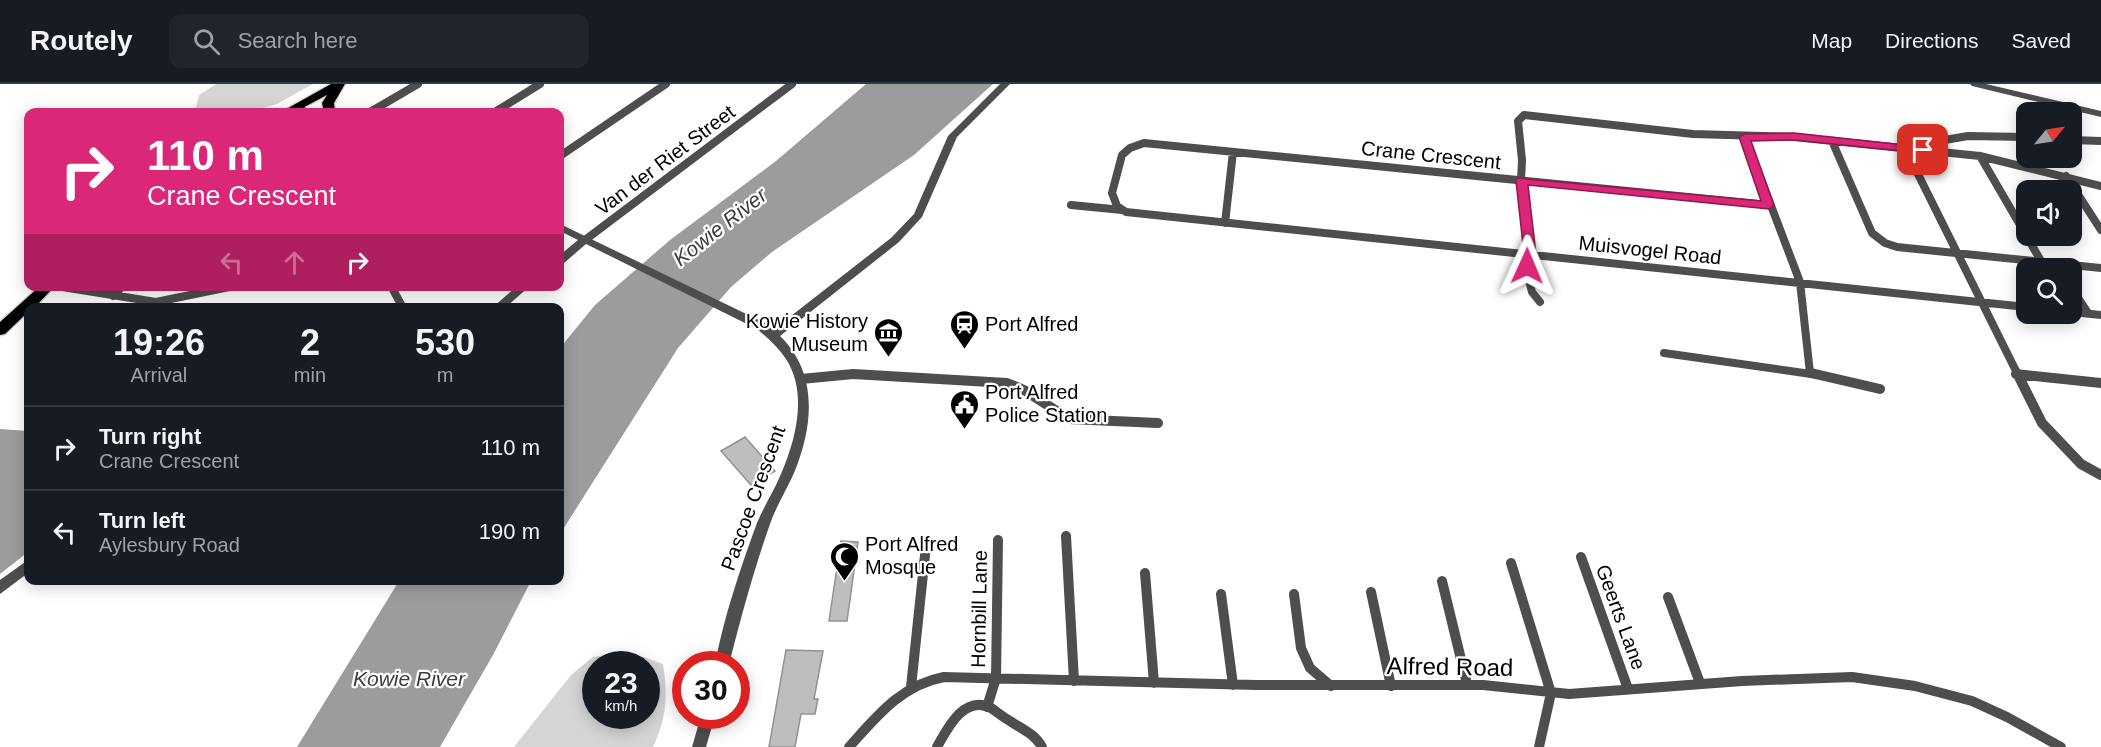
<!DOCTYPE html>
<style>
body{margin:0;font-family:Helvetica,sans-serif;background:#20242c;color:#f1f3f6;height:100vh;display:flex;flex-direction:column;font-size:22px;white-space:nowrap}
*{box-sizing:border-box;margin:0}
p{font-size:20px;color:#9ea1a6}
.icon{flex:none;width:33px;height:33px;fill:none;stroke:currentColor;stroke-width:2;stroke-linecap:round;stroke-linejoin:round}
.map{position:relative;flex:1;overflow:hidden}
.panel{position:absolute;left:24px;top:219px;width:540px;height:282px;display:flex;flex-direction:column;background:#171b24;border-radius:12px;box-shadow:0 3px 15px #0003}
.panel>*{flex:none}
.top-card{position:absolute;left:24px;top:24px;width:540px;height:183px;border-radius:12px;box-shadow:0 3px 15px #0003;background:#db2777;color:#fff;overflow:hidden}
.needle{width:39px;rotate:60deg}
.fabs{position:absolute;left:2016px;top:18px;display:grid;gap:12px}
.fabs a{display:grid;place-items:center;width:66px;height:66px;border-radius:12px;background:#171b24;box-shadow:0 3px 15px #0003;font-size:30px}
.speed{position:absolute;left:582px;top:567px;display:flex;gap:12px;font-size:30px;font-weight:700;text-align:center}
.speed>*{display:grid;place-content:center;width:78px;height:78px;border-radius:50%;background:#171b24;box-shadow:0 3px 15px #0003;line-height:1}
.speed small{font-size:15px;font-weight:400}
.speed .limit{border:9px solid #d22;background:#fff;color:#111}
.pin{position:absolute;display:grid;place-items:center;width:51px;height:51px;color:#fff;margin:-26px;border-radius:12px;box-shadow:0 3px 9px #0006}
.me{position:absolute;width:66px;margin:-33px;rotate:1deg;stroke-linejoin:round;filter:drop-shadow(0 0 4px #0008)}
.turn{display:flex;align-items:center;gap:21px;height:126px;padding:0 24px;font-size:27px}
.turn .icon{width:78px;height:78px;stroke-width:2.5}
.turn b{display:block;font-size:42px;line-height:51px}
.lanes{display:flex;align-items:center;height:57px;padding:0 24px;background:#0003;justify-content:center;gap:30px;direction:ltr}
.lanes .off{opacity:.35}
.eta{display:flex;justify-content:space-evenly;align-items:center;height:102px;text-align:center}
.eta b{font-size:36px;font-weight:700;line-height:42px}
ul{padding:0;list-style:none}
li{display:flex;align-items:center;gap:18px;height:84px;padding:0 24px;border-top:2px solid #363941}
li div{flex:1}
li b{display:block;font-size:22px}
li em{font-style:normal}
header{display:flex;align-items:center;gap:36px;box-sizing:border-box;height:84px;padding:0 30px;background:#171b24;border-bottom:2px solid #363941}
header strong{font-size:28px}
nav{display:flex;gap:33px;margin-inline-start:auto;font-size:21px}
.search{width:420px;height:54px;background:#20242c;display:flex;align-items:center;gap:15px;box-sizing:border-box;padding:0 21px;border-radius:12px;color:#9ea1a6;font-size:22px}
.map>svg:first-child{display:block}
.green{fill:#d5d5d5;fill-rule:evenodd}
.water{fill:#9c9c9c}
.building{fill:#bebebe;stroke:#929292;stroke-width:1.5}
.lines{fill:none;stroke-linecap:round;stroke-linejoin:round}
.primary-casing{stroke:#dbdbdb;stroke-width:3}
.minor-far1{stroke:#4e4e4e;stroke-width:8}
.minor{stroke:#4e4e4e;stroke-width:10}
.tertiary{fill:#4e4e4e;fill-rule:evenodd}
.primary{fill:#000;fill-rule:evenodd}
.route{fill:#db2777;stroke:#8e194d;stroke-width:1.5}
.labels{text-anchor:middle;stroke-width:4.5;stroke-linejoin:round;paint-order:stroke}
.street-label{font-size:20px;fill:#000;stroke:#fff}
.poi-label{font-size:20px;fill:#000;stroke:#fff;text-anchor:start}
.water-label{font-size:21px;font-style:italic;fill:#3d3d3d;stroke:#fff}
.near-street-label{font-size:24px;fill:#000;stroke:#fff}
</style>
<header>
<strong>Routely</strong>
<div class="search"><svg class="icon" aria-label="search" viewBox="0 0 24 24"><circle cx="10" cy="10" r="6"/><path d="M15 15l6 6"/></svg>Search here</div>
<nav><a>Map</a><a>Directions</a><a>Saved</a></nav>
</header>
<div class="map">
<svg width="2101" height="663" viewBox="0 0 2101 663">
<rect width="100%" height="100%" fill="#fff"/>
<path class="green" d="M216 0H313L277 20 247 28H195L199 11Z
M615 569 644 573 663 580C668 612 667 633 653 663H514L571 591 593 573ZM596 580H646V632H596Z"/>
<path class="water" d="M866 0H993L914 71 772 168 731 203 678 264 560 450V264L595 221 670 156 776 77Z
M0 345 28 347V468L0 490Z
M399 497H531L493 571 440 663H297Z"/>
<path class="building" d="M745 353 775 387 751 401 721 367Z
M841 457 858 458 847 537H829Z
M786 566 823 567 814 615H818L815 630H801L795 663H769Z"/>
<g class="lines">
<defs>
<path id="primary" d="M331 0H345L334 19 335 28H324L322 19 327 11 295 28H281Z
M40 202H55L34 224H28V228L5 250 0 251V238Z"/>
</defs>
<use href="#primary" class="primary-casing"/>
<path class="minor-far1" d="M370 28 418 0
M495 28 540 0
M1745 53 1800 198 1810 289
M2072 56 2101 57
M1832 57 1872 149 1885 159 1897 163 2101 184
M1910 62 1968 52 2026 53
M1905 64 2018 291
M560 72 666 0
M1980 72 2041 177
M2066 92 2101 146
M1071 121 1122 126
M1769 121 1144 59 1130 64 1122 71 1112 109 1117 122 1126 128 2026 223
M1225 139 1233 68
M585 156 792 0
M56 202 156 218 234 202
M391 202 403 224
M2072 205 2088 229
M113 212 123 202
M1540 218 1532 208 1527 189 1530 170 1521 97 1522 76 1518 37 1524 31 1693 50 1794 53 1980 72 2101 102
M2072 228 2101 231
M1664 269 1818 291
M2016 290 2023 291
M845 291H866"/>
<path class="minor" d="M1811 289 1880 305
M2017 289 2042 339 2081 380 2101 391
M2016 290 2101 299
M801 295 853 290 1007 299 1024 306 1069 335 1158 339
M1066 452 1074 597
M1581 473 1628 605
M1511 479 1551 609 1539 663
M1145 489 1154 599
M1442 497 1467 600
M1371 508 1391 602
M1221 510 1233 601
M1294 510 1301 564 1310 584 1331 602
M1668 513 1700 599
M911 603 925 471
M987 623 996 594 998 456
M849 663C877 632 901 601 944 593L1256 601H1483L1569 610 1742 597 1852 593 1915 602 1972 617 2007 633 2061 663
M937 663C947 645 964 610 991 624 997 628 1003 633 1010 637 1022 645 1035 650 1042 663"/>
<path class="tertiary" d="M1000 0H1010L957 53 922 133 899 158 780 252C819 290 813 343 794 389 786 407 775 424 769 443 753 488 741 534 729 580H715C724 533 740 485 757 439 764 422 774 407 781 390 796 355 808 309 786 275 778 263 768 254 757 245L586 160 564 179H560V171L578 156 560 147V140L765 239 773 246 891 154 914 130 948 52Z
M1970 0H1986L2101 27V33L1972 2Z
M296 20 312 26 314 28C306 29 297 29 291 23Z
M517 202H530L505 224H492Z
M28 476V489L0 510V496Z
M701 632H715L706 663H692Z"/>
<use href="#primary" class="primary"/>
</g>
<path class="route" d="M1794 49 1923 63 1928 66 1923 69 1794 56 1751 57 1774 121 1769 125 1528 101 1536 170 1531 185H1523L1521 182 1524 170 1516 97 1517 94 1761 117 1739 53 1745 50Z"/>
<defs>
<symbol id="station-pin" viewBox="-11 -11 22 30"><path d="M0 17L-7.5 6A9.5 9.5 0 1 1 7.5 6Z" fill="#000" stroke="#fff"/><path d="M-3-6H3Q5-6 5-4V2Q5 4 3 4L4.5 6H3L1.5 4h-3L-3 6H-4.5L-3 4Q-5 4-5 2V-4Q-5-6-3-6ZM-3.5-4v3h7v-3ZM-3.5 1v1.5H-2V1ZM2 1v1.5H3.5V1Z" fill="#fff"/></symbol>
<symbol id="museum-pin" viewBox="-11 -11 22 30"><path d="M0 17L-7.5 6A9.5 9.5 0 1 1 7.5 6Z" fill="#000" stroke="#fff"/><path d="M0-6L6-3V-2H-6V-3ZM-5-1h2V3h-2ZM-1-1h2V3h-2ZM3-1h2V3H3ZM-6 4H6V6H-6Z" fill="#fff"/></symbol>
<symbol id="civic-pin" viewBox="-11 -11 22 30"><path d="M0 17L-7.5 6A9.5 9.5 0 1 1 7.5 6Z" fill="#000" stroke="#fff"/><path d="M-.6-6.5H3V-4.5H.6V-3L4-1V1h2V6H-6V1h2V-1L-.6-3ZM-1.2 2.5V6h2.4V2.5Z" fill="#fff"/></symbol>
<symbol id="mosque-pin" viewBox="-11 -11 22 30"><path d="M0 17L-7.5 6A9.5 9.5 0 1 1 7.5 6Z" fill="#000" stroke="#fff"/><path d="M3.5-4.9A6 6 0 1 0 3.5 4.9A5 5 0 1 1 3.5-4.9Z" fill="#fff"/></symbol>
</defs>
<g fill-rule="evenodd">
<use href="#station-pin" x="948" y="224" width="33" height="45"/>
<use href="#museum-pin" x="872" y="232" width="33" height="45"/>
<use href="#civic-pin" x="948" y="304" width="33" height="45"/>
<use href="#mosque-pin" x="828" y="456" width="33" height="45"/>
</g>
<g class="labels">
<g class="street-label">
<text transform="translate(1431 71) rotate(6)" y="7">Crane Crescent</text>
<text transform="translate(665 76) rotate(-37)" y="7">Van der Riet Street</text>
<text transform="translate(1650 166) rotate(6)" y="7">Muisvogel Road</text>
<text transform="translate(753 414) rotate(-70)" y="7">Pascoe Crescent</text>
<text transform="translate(979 525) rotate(-89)" y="7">Hornbill Lane</text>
<text transform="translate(1621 533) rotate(70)" y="7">Geerts Lane</text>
</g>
<g class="poi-label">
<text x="868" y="244" text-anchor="end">Kowie History<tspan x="868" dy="23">Museum</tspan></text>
<text x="985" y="247">Port Alfred</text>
<text x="985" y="315">Port Alfred<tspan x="985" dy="23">Police Station</tspan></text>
<text x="865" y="467">Port Alfred<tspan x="865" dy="23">Mosque</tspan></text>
</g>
<g class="water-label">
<text transform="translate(720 143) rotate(-38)" y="7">Kowie River</text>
<text x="409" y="602">Kowie River</text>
</g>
<g class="near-street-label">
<text transform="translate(1450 583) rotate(1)" y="8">Alfred Road</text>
</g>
</g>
</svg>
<div class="fabs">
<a><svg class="needle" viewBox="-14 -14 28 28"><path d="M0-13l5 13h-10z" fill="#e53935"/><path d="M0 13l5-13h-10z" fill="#9ea1a6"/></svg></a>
<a><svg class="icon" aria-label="sound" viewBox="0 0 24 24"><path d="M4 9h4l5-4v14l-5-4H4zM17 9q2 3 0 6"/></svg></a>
<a><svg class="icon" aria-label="search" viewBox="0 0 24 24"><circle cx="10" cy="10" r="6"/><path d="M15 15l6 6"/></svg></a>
</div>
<div class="speed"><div>23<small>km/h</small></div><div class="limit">30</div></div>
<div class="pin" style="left:1923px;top:66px;background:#d93025"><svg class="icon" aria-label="arrive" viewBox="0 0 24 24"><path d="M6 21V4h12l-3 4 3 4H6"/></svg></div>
<svg class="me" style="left:1527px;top:182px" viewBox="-20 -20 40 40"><path d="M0-17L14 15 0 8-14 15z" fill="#db2777" stroke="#fff" stroke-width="4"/></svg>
<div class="top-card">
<div class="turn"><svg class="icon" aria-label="right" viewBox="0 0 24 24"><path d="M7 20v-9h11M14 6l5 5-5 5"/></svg><div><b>110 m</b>Crane Crescent</div></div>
<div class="lanes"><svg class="icon off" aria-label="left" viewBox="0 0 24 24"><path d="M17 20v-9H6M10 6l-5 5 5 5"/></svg><svg class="icon off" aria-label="ahead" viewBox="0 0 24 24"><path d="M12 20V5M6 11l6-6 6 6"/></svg><svg class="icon" aria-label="right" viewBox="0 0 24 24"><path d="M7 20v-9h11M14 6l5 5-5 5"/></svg></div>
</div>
<section class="panel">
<div class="eta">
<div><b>19:26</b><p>Arrival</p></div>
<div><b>2</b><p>min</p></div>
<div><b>530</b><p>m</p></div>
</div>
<ul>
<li><svg class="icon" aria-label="right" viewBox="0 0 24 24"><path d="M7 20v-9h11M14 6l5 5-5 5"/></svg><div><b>Turn right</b><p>Crane Crescent</p></div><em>110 m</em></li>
<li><svg class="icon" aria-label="left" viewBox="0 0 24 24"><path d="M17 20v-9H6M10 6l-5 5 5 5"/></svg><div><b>Turn left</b><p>Aylesbury Road</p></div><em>190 m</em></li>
</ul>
</section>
</div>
